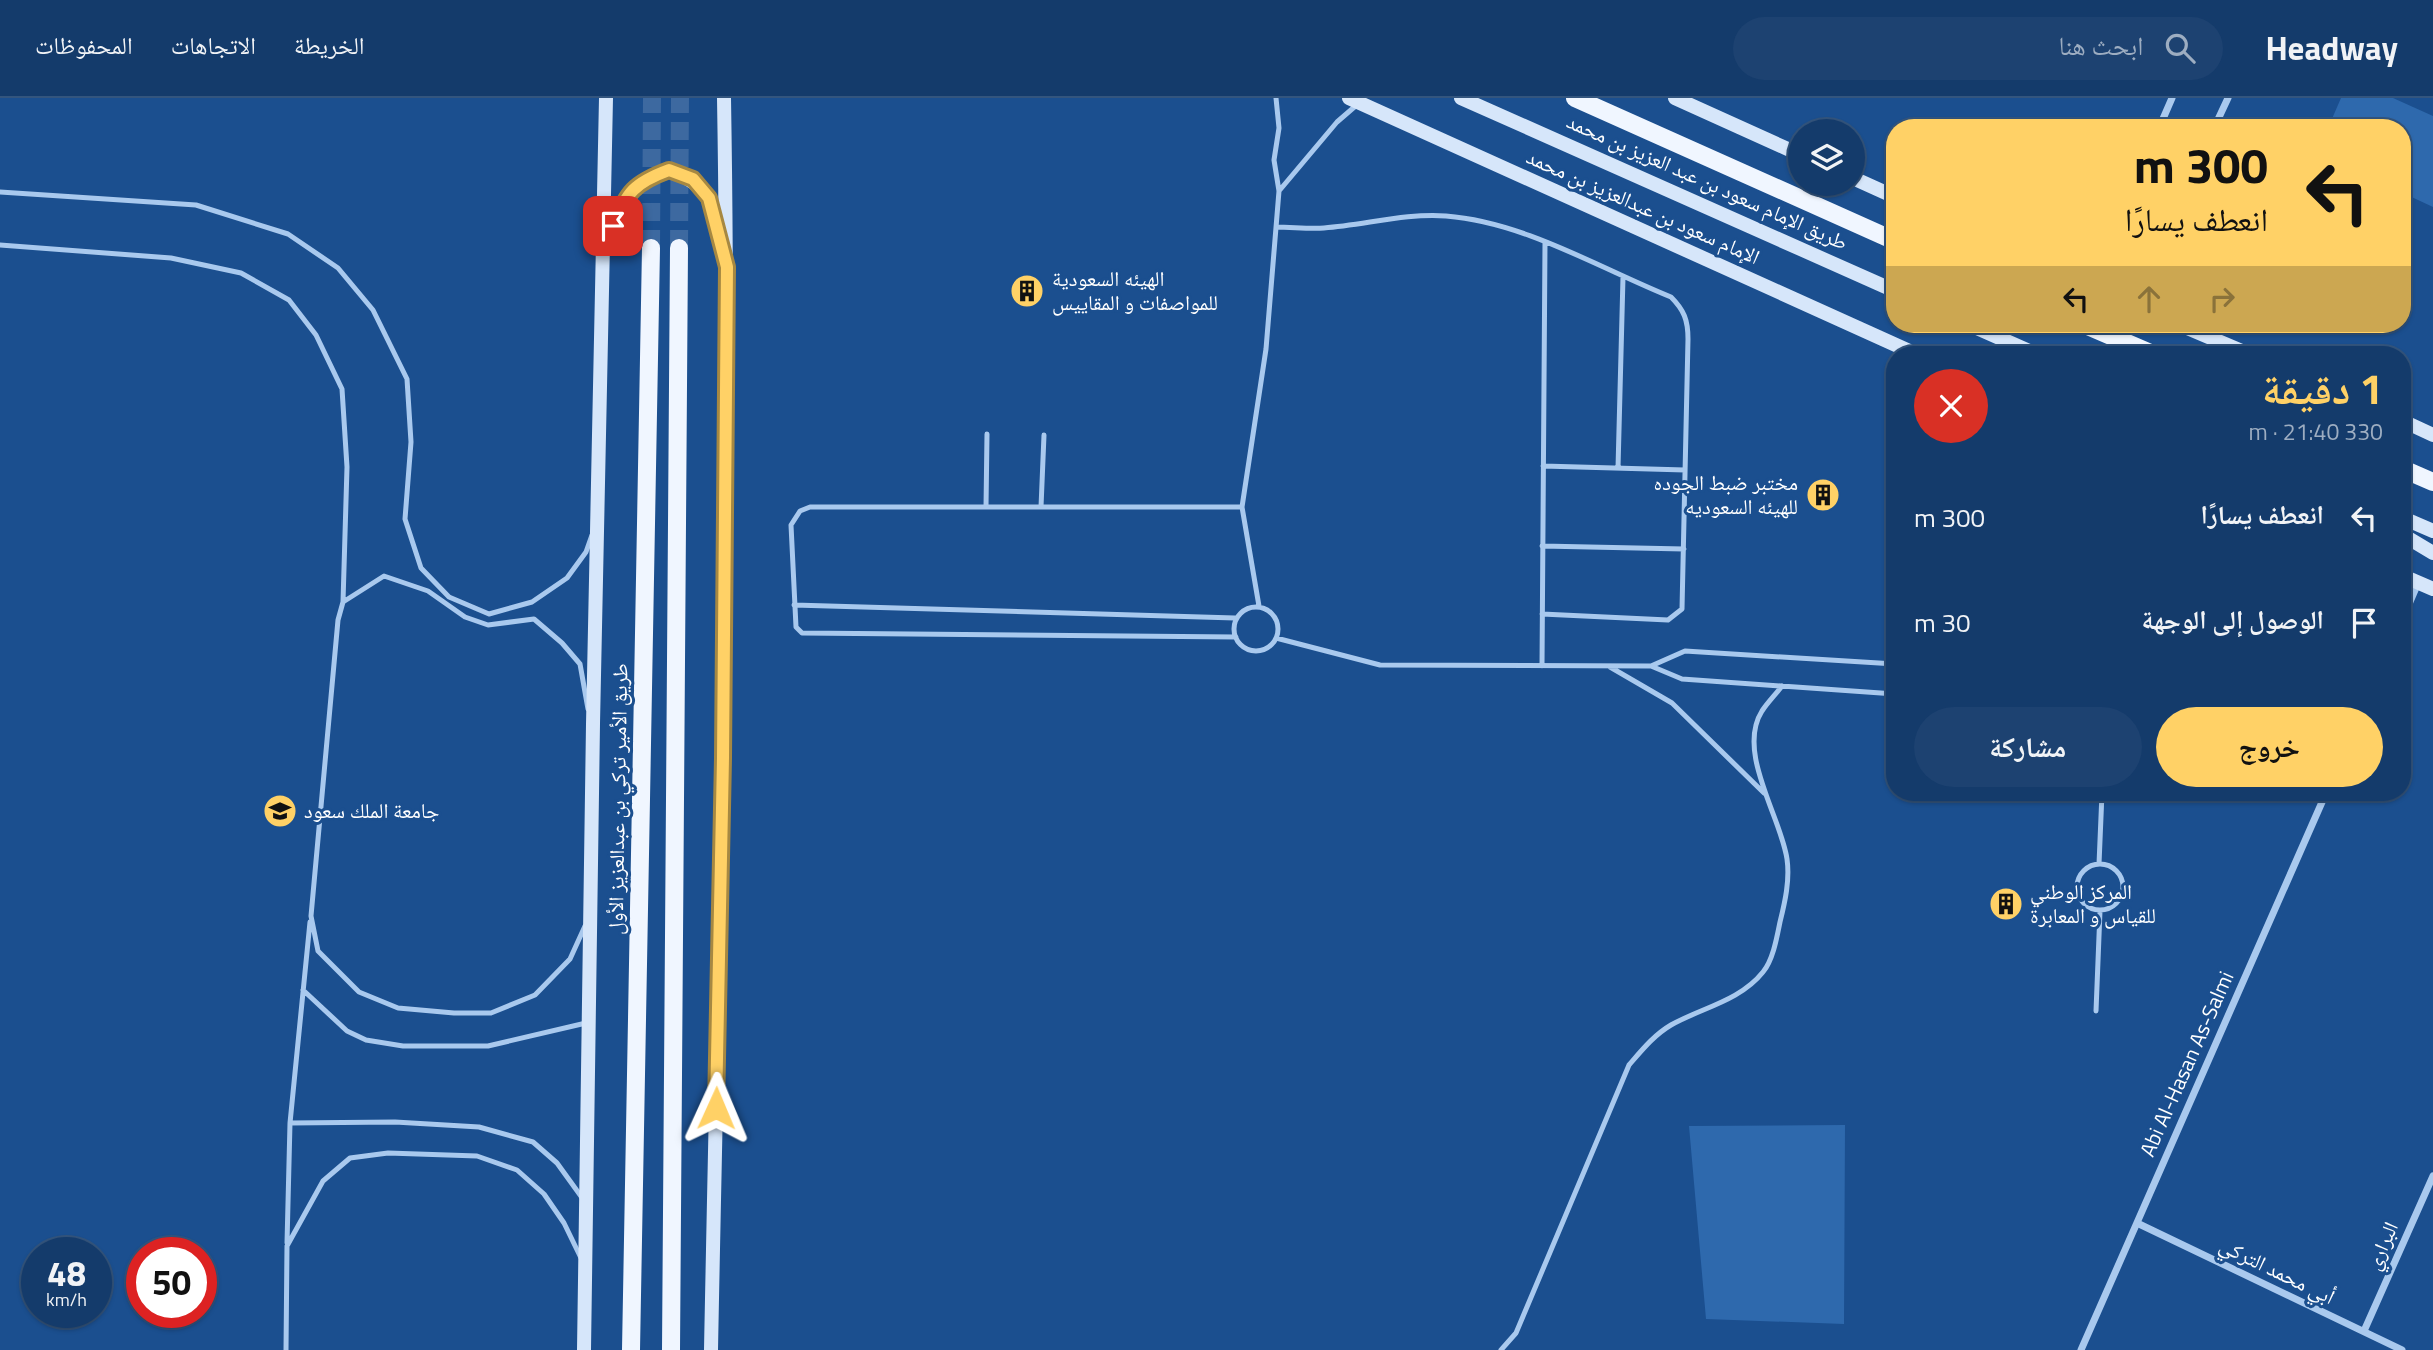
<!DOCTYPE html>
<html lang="ar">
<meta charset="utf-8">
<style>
body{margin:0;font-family:"Titillium Web","Noto Naskh Arabic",sans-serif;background:#1d4271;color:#f1f3f6;direction:rtl;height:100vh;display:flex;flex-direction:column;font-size:26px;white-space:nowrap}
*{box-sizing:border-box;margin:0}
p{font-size:23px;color:#9dadc1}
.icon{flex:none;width:38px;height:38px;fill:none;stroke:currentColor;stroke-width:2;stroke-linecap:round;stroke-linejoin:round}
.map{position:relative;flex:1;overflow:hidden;direction:ltr}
.sheet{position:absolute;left:1886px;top:248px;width:525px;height:455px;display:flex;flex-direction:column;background:#143b6b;border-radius:28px;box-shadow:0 2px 5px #0004,0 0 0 2px #33557e;direction:rtl}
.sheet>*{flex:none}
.hud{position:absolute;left:1886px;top:21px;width:525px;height:214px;border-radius:28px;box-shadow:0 2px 5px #0004,0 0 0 2px #33557e;direction:rtl;background:#ffd166;color:#111;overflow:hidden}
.buttons{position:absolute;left:1788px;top:21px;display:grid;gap:14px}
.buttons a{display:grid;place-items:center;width:77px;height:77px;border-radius:50%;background:#143b6b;box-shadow:0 2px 5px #0004,0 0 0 2px #33557e;font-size:35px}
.speed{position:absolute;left:21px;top:1139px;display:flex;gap:14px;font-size:35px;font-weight:700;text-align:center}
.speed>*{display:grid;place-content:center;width:91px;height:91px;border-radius:50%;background:#143b6b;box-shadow:0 2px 5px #0004,0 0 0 2px #33557e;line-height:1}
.speed small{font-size:18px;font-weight:400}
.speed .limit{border:10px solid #d22;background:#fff;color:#111}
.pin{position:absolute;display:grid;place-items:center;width:60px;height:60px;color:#fff;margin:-30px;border-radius:14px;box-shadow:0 4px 10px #0006}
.me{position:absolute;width:77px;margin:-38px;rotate:1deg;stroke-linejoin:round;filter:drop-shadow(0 0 5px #0008)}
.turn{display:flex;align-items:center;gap:24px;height:147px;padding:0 28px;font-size:32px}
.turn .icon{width:91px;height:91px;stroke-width:2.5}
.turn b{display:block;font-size:49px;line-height:60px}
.lanes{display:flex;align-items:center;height:66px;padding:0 28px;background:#0003;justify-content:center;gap:35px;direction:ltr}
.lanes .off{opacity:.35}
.round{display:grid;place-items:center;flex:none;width:74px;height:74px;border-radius:37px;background:#1d4271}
.overview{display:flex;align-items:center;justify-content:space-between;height:119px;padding:0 28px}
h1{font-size:42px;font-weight:700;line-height:52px;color:#ffd166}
.cta{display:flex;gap:14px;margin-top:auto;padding:14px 28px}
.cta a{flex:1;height:80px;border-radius:42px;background:#ffd166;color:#111;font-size:28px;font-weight:700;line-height:80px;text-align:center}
.cta a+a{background:#1d4271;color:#f1f3f6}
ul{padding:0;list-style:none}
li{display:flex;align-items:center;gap:21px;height:105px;padding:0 28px}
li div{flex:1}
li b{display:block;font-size:26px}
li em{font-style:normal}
header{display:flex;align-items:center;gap:42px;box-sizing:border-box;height:98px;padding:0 35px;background:#143b6b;border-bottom:2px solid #33557e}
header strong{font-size:33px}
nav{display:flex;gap:38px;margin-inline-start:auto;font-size:24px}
.search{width:490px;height:63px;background:#1d4271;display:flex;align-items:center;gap:18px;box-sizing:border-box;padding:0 24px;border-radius:38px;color:#9dadc1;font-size:26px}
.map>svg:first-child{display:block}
.green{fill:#2e69ad}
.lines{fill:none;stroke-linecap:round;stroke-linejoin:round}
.primary-tunnel{stroke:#3d69a0;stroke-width:18;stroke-dasharray:18 9;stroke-linecap:butt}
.lane{stroke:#a9c9ee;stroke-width:5}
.street{stroke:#a9c9ee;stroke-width:7}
.secondary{stroke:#d6e6fa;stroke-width:14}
.primary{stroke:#f0f6ff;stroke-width:18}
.route-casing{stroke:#a68842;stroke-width:18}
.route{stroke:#ffd166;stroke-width:12}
.labels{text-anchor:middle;stroke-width:6;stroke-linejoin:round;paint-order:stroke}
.street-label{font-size:21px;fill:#fff;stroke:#1b4f8f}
.poi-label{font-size:21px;fill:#fff;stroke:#1b4f8f;text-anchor:start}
</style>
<header>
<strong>Headway</strong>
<div class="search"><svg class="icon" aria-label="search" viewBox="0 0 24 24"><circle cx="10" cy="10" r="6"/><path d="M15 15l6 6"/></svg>ابحث هنا</div>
<nav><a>الخريطة</a><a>الاتجاهات</a><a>المحفوظات</a></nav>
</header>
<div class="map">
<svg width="2433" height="1252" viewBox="0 0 2433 1252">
<rect width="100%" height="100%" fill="#1b4f8f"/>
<path class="green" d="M2341 0H2393L2433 18V109L2403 95V30H2328Z
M1845 1027 1844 1226 1706 1221 1689 1028Z"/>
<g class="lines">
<path class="primary-tunnel" d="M651 150 652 0
M679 150 680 0"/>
<path class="lane" d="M1279 93 1337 24 1359 5
M0 94 196 107 288 136 338 170 373 212 407 281 411 344 405 421 421 470 449 499 489 516 532 504 567 480 586 454 592 437
M1276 129C1292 129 1308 131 1324 130 1365 127 1405 115 1446 118 1524 124 1599 170 1671 199 1684 212 1688 222 1688 241L1682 511 1668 522 1542 516
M0 147 171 160 241 175 289 202 316 237 342 291 347 369 343 504 338 522 311 818 318 853 359 894 398 910 454 915H491L535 897 570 861 585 828
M1543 368 1685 372
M1618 370 1623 179
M986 409 987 336
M1041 409 1044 337
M1542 448 1684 451
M343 504 384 478 428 493 465 519 488 527 534 521 562 545 580 566 588 611
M794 507 1235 520
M1259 508 1242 409 1266 251 1279 93 1274 62 1279 30 1276 0
M1234 531a22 22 0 1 1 44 0a22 22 0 1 1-44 0Z
M1236 539 802 535 796 529 791 427 800 413 810 409H1242
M1276 540 1380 567 1651 568 1682 581 1895 596
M1542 568 1545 145
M1651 568 1685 553 1895 566
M1610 569 1672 605 1764 695
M2099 766 2102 695
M2077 789a23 23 0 1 1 46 0a23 23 0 1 1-46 0Z
M303 892 347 933 366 942 403 948H488L586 925
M2096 913 2100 813
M290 1025 395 1024 479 1029 533 1044 557 1065 583 1101
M287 1145 290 1025 310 824
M286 1252 287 1148 323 1083 350 1060 388 1055 477 1058 517 1072 544 1096 564 1125 581 1160
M1501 1252 1516 1235 1629 967C1642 952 1654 937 1671 927 1701 910 1740 903 1763 874 1773 862 1777 839 1780 824 1785 804 1790 782 1787 761 1781 719 1736 654 1762 613 1768 604 1776 596 1782 588"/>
<path class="street" d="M2159 30 2172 0
M2214 30 2228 0
M2403 520 2418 485
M2137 1125 2402 1252
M2364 1233 2433 1078
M2081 1252 2326 695"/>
<path class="secondary" d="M1349 0 1918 257
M1461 0 1895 193
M1675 0 1801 57
M1853 80 1895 99
M607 143C623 102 626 88 669 72 715 90 709 106 721 148
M1968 226 2038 257
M2178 226 2251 257
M2403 323 2433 337
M2403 420 2433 433
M2403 437 2433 455
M2403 478 2433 491
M584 1252 593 626 606 0
M711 1252C719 835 731 417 724 0"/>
<path class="primary" d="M1575 0 1895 143
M2083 226 2155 257
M2403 371 2433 384
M631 1252 651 150
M671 1252 679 150"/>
</g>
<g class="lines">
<defs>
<path id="route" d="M613 128C627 94 634 85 669 72L693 81 709 100 727 169 723 660 716 1010"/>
</defs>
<use href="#route" class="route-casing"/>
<use href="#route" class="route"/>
</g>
<defs>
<symbol id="building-disc" viewBox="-11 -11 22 22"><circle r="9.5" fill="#ffd166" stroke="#1b4f8f"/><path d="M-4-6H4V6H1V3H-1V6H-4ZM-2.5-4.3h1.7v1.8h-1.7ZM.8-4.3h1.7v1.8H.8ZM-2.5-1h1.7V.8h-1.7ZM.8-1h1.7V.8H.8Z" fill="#111"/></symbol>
<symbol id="university-disc" viewBox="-11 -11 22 22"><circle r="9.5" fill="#ffd166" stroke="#1b4f8f"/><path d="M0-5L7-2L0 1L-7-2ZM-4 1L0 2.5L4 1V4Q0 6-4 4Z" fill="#111"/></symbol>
</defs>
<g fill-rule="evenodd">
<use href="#building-disc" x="1008" y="174" width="38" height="38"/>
<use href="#building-disc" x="1804" y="378" width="38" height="38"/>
<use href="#university-disc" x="261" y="694" width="38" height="38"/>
<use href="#building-disc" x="1987" y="787" width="38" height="38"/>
</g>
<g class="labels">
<g class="street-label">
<text transform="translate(1707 84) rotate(24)" y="7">طريق الإمام سعود بن عبد العزيز بن محمد</text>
<text transform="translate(1643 109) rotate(24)" y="7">الإمام سعود بن عبدالعزيز بن محمد</text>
<text transform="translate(618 701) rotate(-89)" y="7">طريق الأمير تركي بن عبدالعزيز الأول</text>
<text transform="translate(2187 966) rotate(-66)" y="7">Abi Al-Hasan As-Salmi</text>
<text transform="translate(2382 1148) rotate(-66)" y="7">البراري</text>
<text transform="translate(2277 1173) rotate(26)" y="7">أبي محمد التركي</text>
</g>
<g class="poi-label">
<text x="1052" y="188">الهيئه السعودية<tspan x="1052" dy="24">للمواصفات و المقاييس</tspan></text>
<text x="1798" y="392" text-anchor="end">مختبر ضبط الجوده<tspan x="1798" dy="24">للهيئه السعوديه</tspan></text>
<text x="304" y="720">جامعة الملك سعود</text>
<text x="2030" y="801">المركز الوطني<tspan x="2030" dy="24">للقياس و المعابرة</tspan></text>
</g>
</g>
</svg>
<div class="buttons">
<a><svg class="icon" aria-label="layers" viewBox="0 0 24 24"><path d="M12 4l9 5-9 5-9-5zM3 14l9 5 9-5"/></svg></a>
</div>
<div class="speed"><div>48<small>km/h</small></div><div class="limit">50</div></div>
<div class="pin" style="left:613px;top:128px;background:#d93025"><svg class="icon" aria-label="arrive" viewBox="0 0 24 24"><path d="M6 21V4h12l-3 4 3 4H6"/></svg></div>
<svg class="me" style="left:716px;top:1010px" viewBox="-20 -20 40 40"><path d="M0-17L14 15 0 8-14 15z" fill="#ffd166" stroke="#fff" stroke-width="4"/></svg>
<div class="hud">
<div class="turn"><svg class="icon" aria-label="left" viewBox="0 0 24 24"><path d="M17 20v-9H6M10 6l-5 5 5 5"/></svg><div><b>300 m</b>انعطف يسارًا</div></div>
<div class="lanes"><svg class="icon" aria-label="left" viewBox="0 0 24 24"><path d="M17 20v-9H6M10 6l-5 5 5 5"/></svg><svg class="icon off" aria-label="ahead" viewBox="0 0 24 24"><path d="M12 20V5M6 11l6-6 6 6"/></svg><svg class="icon off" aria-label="right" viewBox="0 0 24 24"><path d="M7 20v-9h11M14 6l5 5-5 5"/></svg></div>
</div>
<section class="sheet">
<div class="overview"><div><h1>1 دقيقة</h1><p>330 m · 21:40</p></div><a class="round" style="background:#d93025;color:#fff"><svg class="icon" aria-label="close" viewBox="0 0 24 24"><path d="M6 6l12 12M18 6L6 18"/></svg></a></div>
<ul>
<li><svg class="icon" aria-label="left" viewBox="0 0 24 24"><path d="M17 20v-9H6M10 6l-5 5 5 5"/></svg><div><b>انعطف يسارًا</b></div><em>300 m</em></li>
<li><svg class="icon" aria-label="arrive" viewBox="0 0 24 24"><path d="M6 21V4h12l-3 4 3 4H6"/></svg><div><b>الوصول إلى الوجهة</b></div><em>30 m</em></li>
</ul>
<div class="cta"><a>خروج</a><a>مشاركة</a></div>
</section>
</div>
